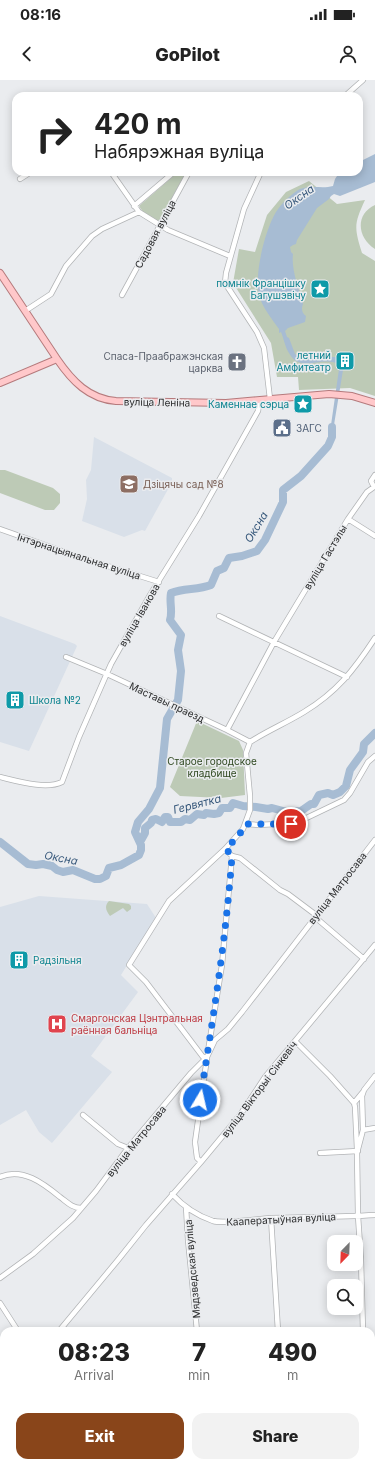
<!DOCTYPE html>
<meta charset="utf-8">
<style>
body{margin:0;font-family:Inter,sans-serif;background:#f2f2f2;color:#222;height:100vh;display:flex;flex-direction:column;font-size:15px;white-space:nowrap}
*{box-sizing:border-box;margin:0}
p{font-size:13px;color:#767676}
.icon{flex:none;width:22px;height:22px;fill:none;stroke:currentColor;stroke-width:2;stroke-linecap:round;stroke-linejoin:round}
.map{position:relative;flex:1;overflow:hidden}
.details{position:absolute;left:0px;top:1247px;width:375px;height:140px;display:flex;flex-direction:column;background:#fff;border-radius:12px 12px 0 0;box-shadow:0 2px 10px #0003}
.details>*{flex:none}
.guide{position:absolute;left:12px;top:12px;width:351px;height:84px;border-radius:12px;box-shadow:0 2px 10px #0003;background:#fff;color:#222;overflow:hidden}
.needle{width:26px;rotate:203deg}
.tools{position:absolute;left:327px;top:1155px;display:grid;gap:8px}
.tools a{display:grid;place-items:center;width:36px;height:36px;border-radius:8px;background:#fff;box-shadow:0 2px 10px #0003;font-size:20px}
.pin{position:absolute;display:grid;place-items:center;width:34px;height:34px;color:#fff;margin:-17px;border:2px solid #fff;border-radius:50%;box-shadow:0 1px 4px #0007}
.me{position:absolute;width:44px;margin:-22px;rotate:9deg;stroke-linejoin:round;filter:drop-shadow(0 0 3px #0008)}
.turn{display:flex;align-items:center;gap:14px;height:84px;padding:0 16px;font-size:18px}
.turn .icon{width:52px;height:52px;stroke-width:2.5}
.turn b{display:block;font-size:28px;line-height:34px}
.eta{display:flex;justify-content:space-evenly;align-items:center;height:68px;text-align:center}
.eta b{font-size:24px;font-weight:800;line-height:28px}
.button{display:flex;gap:8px;margin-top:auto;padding:8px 16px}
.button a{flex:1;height:46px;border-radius:12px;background:#89451a;color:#fff;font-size:16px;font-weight:800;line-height:46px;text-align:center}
.button a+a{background:#f2f2f2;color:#222}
.status{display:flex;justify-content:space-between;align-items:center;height:28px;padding:0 20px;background:#fff;direction:ltr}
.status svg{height:11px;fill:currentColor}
header{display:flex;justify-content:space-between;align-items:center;height:52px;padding:0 16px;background:#fff;font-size:18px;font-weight:800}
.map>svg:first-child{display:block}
.built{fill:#d9e0e9}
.green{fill:#bdcab6}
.water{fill:#a7bcd3}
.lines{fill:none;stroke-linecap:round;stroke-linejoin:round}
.river{stroke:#a7bcd3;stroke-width:8}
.minor-casing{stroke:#b2b4b6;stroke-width:6}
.major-casing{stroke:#b57a7c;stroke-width:8}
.minor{stroke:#fff;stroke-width:4.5}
.major{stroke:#ffc8ca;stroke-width:6}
.route{stroke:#1a73e8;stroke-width:7;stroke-dasharray:0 12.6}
.labels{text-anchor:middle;stroke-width:3;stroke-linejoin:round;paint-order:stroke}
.street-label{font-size:10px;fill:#2c2d2e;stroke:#eaecef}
.culture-label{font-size:10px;fill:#0d838f;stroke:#eaecef;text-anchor:end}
.worship-label{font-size:10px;fill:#5b616d;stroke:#eaecef;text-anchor:end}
.service-label{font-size:10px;fill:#4e5e75;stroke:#eaecef;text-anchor:start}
.education-label{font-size:10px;fill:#785e54;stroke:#eaecef;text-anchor:start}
.park-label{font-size:10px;fill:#2e471f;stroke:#eaecef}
.health-label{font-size:10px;fill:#be3a42;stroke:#eaecef;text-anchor:start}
.water-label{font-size:11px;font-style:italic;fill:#37587b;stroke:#eaecef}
</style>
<div class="status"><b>08:16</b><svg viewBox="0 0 49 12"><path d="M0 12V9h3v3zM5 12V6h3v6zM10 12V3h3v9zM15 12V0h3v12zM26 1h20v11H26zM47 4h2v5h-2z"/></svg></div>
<header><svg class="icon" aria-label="back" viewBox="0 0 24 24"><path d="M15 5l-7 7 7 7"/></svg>GoPilot<svg class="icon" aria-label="person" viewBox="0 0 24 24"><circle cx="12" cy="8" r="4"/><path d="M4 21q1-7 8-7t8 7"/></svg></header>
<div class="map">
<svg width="375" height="1387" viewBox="0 0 375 1387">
<rect width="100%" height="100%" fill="#eaecef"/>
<path class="built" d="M94 357 172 398V402L145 451 142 450 124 457 82 441 87 419 86 400 91 390Z
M0 536 75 564 77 566 29 671 0 662Z
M39 816 147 824 156 838 121 895 138 912 91 976 112 992 52 1063 39 1052 26 1030 0 1045V827Z"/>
<path class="green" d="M178 92H186L159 142 143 132 139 126Z
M309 101 337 124 365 120C354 144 354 147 362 173L375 181V316L350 308 299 310 298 297H277L271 263 233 203 239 169 255 172 267 135 286 112Z
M375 125V169C357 158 355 134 375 125Z
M0 390H5L53 408 60 414V423L54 430H45L0 413Z
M197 641 239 661 243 670 245 715 221 718 180 716 170 707Z
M109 821 129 824 131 826V829L127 832 123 828 110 836C106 831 104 826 109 821Z"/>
<path class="water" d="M375 74V102L340 116 334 114 331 116 329 119 317 128 297 160 296 164 293 165 290 167 291 172 293 174C291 190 299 209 303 224 301 229 302 233 306 236L305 242 288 248 285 251 287 257 289 258 295 274 298 276 335 277 341 281 343 288H339L338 284C322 275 300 294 289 273 285 267 284 259 281 252L279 253V249C272 239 262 227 259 215 254 194 265 150 276 132 281 124 292 113 300 109 312 105 323 109 333 106L335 99 339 93 359 92V82Z
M339 289 343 290 332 357 330 352Z"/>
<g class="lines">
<path class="river" d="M0 762 28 784 36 785 43 784 52 786 57 790 63 792 73 790 95 799H100L106 796 109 788 121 785 139 775 141 770V765L135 752 138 742 149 729 160 708 167 639 178 620 181 591 178 570 181 555 170 540C173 531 169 522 171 513 184 508 198 510 211 505L217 491 224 488 229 478 242 476 257 471 265 460 283 422V410L301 396 328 366 332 357V347
M140 762 145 753V748L151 743 152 740 156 739 162 742 165 737H168L170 742H181L185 739 190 740 197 734 204 735 206 733 214 734 219 733 222 728H230L233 723 243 726 256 727 268 729 272 728 287 732 301 731 311 724H314L319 715 328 713 333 715 340 712 346 706 350 690 363 672 364 664 375 653"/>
<defs>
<path id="minor" d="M345 16 363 0
M111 92 139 132 168 150 230 176
M261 92 244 129 226 193 225 203 257 252 264 268 270 319
M20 99 31 92
M134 126 174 92
M122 215 189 92
M25 231 51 214 66 186 92 156 102 149 139 132
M348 439 375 456
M0 449 79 477 159 502
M219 536 347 597
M66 577 107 594 227 650 250 662
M227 650 274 562 348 439 367 412 374 407 371 401 375 395
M0 697C17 701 46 710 62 702L79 657 111 584 150 515 199 436 258 331 260 320
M246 744 258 745 296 743 344 720 350 713 368 682 375 676
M232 776 240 778 280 810 288 814 316 835
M315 837 364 879
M295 961 330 996 354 1023 355 1027 357 1069
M208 971 222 885 232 776 225 769
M207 977H203L146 902 129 885 169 821 225 769 243 749 250 730V716L246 673 250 662C267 651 286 643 304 632 337 612 354 590 375 558
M354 1023 363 1012
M83 1035 118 1064 128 1068
M363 1050 375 1048
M320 1073 358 1071
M201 1082 197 1078 195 1062 207 978
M0 1097C22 1087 43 1103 60 1117 67 1122 72 1128 81 1128
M172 1114C183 1126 198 1136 213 1141 225 1144 256 1139 271 1138 306 1137 340 1137 375 1135
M186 1127 188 1160 197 1251
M271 1138 278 1251
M0 1198 33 1174 73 1138 96 1111 128 1068 191 993 207 977 215 960 228 949 242 932 375 760
M0 1223 18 1251
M59 1251 118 1180 146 1145 201 1082 240 1035 265 997 375 865
M363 1251 361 1180 358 1136 357 1073 363 1050 362 1016 364 1010 375 996
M0 1323 4 1318
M371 1336H375
M0 1349 4 1359
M14 1383 15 1387
M203 1383V1387
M284 1383 285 1387
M371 1383V1387
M148 1387 152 1383"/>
<path id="major" d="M0 193 57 279C72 301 89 319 116 321L226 323 329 314 352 316 375 323
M0 303 57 279"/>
</defs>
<use href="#minor" class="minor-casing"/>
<use href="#major" class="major-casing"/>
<use href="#minor" class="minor"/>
<use href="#major" class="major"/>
</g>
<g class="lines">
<path class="route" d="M200 1020C213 939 226 858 232 776L226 769 239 755 246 744H291"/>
</g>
<defs>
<symbol id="sight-square" viewBox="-11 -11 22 22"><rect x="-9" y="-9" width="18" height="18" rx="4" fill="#0f9aa8" stroke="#eaecef"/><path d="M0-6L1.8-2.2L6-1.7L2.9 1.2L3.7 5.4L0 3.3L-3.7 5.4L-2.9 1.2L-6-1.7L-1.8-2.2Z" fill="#fff"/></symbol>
<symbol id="building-square" viewBox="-11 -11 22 22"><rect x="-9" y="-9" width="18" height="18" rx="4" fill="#0f9aa8" stroke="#eaecef"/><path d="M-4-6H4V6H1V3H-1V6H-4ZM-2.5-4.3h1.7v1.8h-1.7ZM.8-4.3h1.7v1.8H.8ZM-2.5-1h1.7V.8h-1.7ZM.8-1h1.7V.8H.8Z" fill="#fff"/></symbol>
<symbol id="church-square" viewBox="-11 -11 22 22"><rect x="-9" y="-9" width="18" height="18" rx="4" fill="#6b7280" stroke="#eaecef"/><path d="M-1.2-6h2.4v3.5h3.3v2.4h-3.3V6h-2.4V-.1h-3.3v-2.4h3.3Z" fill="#fff"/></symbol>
<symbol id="civic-square" viewBox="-11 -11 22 22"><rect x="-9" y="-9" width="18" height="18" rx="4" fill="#5c6f8a" stroke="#eaecef"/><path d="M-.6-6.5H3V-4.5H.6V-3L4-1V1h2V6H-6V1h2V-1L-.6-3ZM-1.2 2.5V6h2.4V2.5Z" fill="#fff"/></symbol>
<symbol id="school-square" viewBox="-11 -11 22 22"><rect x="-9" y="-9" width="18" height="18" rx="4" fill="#8d6e63" stroke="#eaecef"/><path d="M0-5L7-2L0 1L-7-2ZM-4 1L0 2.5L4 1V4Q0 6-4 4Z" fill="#fff"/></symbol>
<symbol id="hospital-square" viewBox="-11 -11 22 22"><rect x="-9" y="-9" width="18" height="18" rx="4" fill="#e0444e" stroke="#eaecef"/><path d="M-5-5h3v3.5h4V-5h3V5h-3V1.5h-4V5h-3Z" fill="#fff"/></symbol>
</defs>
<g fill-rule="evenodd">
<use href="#sight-square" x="309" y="198" width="22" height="22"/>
<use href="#building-square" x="334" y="270" width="22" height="22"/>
<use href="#church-square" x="226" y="271" width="22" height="22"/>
<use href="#sight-square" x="292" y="313" width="22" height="22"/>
<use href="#civic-square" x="271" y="337" width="22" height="22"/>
<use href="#school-square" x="118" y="393" width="22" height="22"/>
<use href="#building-square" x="4" y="609" width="22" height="22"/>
<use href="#building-square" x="8" y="869" width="22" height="22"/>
<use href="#hospital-square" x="46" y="933" width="22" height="22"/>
</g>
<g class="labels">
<g class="street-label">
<text transform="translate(155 154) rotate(-62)" y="4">Садовая вуліца</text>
<text transform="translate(157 322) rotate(1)" y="4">вуліца Леніна</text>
<text transform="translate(79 476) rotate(18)" y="4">Інтэрнацыянальная вуліца</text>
<text transform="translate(325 477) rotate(-59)" y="4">вуліца Гастэлы</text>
<text transform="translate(139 535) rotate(-60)" y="4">вуліца Іванова</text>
<text transform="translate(167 622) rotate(25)" y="4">Маставы праезд</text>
<text transform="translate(337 808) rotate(-52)" y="4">вуліца Матросава</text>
<text transform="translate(259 1009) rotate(-53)" y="4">вуліца Вікторыі Сінкевіч</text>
<text transform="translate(136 1061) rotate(-51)" y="4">вуліца Матросава</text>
<text transform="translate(281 1139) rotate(-3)" y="4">Кааператыўная вуліца</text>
<text transform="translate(192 1189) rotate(-95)" y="4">Мядзведская вуліца</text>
</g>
<g class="culture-label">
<text x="306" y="207">помнік Францішку<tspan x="306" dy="12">Багушэвічу</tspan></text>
<text x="331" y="279">летний<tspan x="331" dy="12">Амфитеатр</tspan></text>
<text x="289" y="328">Каменнае сэрца</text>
<text x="29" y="624" text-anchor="start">Школа №2</text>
<text x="33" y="884" text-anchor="start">Радзільня</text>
</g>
<g class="worship-label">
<text x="223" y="280">Спаса-Праабражэнская<tspan x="223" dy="12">царква</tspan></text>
</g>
<g class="service-label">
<text x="296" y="352">ЗАГС</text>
</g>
<g class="education-label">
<text x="143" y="408">Дзіцячы сад №8</text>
</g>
<g class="park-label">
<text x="212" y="685">Старое городское<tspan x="212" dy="12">кладбище</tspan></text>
</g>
<g class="health-label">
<text x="71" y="942">Смаргонская Цэнтральная<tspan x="71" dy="12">раённая бальніца</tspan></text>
</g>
<g class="water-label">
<text transform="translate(299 117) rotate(-35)" y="4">Оксна</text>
<text transform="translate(256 447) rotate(-59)" y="4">Оксна</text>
<text transform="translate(197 724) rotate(-14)" y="4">Гервятка</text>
<text transform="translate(61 778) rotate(11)" y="4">Оксна</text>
</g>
</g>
</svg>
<div class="tools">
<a><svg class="needle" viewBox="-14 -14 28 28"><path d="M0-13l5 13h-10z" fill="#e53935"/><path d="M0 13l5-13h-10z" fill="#767676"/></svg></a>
<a><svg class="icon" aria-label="search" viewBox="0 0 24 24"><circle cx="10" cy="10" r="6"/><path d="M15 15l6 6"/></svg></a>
</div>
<div class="pin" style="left:291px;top:744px;background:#d93025"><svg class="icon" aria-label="arrive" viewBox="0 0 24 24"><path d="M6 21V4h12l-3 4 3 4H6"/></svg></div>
<svg class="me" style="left:200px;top:1020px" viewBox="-20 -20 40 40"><circle r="17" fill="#1a73e8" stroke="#fff" stroke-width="3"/><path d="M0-11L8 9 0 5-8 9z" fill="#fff"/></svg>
<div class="guide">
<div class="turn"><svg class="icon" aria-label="right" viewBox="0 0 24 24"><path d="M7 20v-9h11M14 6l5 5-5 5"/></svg><div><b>420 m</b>Набярэжная вуліца</div></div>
</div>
<section class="details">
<div class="eta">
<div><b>08:23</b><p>Arrival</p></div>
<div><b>7</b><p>min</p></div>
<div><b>490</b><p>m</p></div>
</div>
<div class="button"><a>Exit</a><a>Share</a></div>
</section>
</div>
